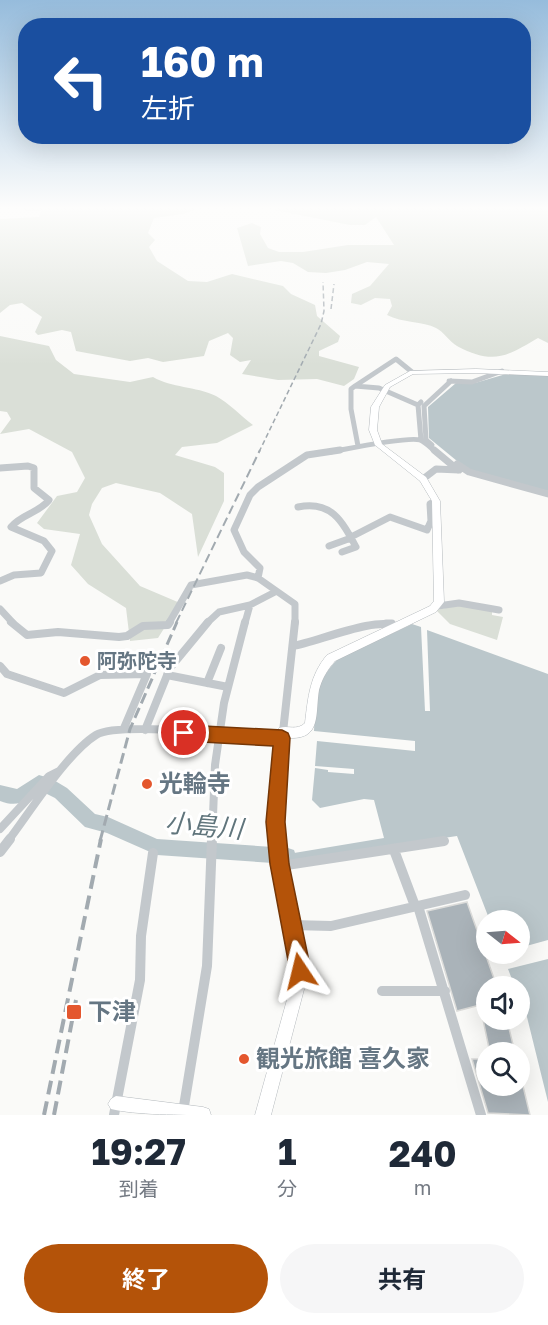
<!DOCTYPE html>
<html lang="ja">
<meta charset="utf-8">
<style>
body{margin:0;font-family:"Golos Text","Noto Sans JP",sans-serif;background:#f6f6f7;color:#1f2937;height:100vh;display:flex;flex-direction:column;font-size:22px;white-space:nowrap}
*{box-sizing:border-box;margin:0}
p{font-size:20px;color:#747a83}
.icon{flex:none;width:33px;height:33px;fill:none;stroke:currentColor;stroke-width:2;stroke-linecap:round;stroke-linejoin:round}
.map{position:relative;height:1115px;overflow:hidden}
.drawer{display:flex;flex-direction:column;background:#fff;flex:1}
.drawer>*{flex:none}
.banner{position:absolute;left:18px;top:18px;width:513px;height:126px;border-radius:24px;box-shadow:0 6px 24px #0002;background:#1a4fa0;color:#fff;overflow:hidden}
.needle{width:39px;rotate:107deg}
.fabs{position:absolute;left:476px;top:910px;display:grid;gap:12px}
.fabs a{display:grid;place-items:center;width:54px;height:54px;border-radius:50%;background:#fff;box-shadow:0 6px 24px #0002;font-size:30px}
.pin{position:absolute;display:grid;place-items:center;width:51px;height:51px;color:#fff;margin:-26px;border:3px solid #fff;border-radius:50%;box-shadow:0 2px 6px #0007}
.me{position:absolute;width:66px;margin:-33px;rotate:350deg;stroke-linejoin:round;filter:drop-shadow(0 0 4px #0008)}
.turn{display:flex;align-items:center;gap:21px;height:126px;padding:0 24px;font-size:27px}
.turn .icon{width:78px;height:78px;stroke-width:2.5}
.turn b{display:block;font-size:42px;line-height:51px}
.eta{display:flex;justify-content:space-evenly;align-items:center;height:102px;text-align:center}
.eta b{font-size:36px;font-weight:700;line-height:42px}
.action{display:flex;gap:12px;margin-top:auto;padding:12px 24px}
.action a{flex:1;height:69px;border-radius:36px;background:#b45309;color:#fff;font-size:24px;font-weight:700;line-height:69px;text-align:center}
.action a+a{background:#f6f6f7;color:#1f2937}
.map>svg:first-child{display:block}
.green{fill:#dadfd7}
.water{fill:#bbc7cb}
.lines{fill:none;stroke-linecap:round;stroke-linejoin:round}
.river{fill:#bbc7cb;fill-rule:evenodd}
.building{fill:#aab3b9;stroke:#dcdcda;stroke-width:1.5}
.major-casing{stroke:#b5babe;stroke-width:1}
.minor-far3{stroke:#c3c8cc;stroke-width:5}
.minor-far2{stroke:#c3c8cc;stroke-width:7}
.minor-far1{stroke:#c3c8cc;stroke-width:8}
.minor{stroke:#c3c8cc;stroke-width:10}
.major{fill:#fff;fill-rule:evenodd}
.rail-far3{stroke:#a2aab0;stroke-width:1.5;stroke-dasharray:5 3;stroke-linecap:butt}
.rail-far2{stroke:#a2aab0;stroke-width:2;stroke-dasharray:9 4.5;stroke-linecap:butt}
.rail-far1{stroke:#a2aab0;stroke-width:3;stroke-dasharray:11 5;stroke-linecap:butt}
.rail{stroke:#a2aab0;stroke-width:4;stroke-dasharray:14 7;stroke-linecap:butt}
.route{fill:#b45309;stroke:#753606;stroke-width:1.5}
.poi-dot{fill:#e4572e;stroke:#fff;stroke-width:2}
.labels{text-anchor:middle;stroke-width:6;stroke-linejoin:round;paint-order:stroke}
.poi-label{font-size:20px;font-weight:bold;fill:#657683;stroke:#fff;text-anchor:start}
.near-poi-label{font-size:24px;font-weight:bold;fill:#657683;stroke:#fff;text-anchor:start}
.near-water-label{font-size:26px;font-style:italic;fill:#60757c;stroke:#fff}
</style>
<div class="map">
<svg width="548" height="1115" viewBox="0 0 548 1115">
<rect width="100%" height="100%" fill="#fafaf8"/>
<path class="green" d="M5 209H197L183 214 154 218 148 233 155 240 149 247 157 261 188 281 207 282 232 274 283 286 291 294 315 305 317 316 340 336 338 342 319 351V356L359 367 354 379 344 386 317 379 278 380 242 374 251 360 240 362 230 355 233 338 228 333 209 341 204 356 163 362 148 358 130 361 76 351 71 332 62 330 38 335 35 332 42 317 22 303 10 305 0 313V219L39 217 41 211Z
M269 209H548V343L538 338C506 357 493 365 457 346 449 341 444 332 436 328 423 321 402 323 387 315L392 306 390 299 375 298 361 305 351 303 352 294 370 286 389 264 367 262 345 270 326 273 308 272 293 263 281 261 248 266 237 228 252 223 261 227 260 234 268 248 279 252H303L348 245H394L376 217 365 225H350Z
M0 336 49 346 56 360 74 374 130 382 153 377C172 388 195 386 216 396 229 403 241 416 253 425L217 443 182 447 175 455 215 467 224 473V501L198 557 192 514 160 493 116 483 102 488 92 504 89 515 102 544 140 586 180 603 158 638 130 641 126 608 88 584 71 565 80 534 44 529 37 523 57 496 77 492 85 478 72 452 29 429 0 434 11 419 7 412 0 411Z
M460 605 492 610V615L503 617 497 640 450 624 436 610Z"/>
<path class="water" d="M506 374 548 375V491L468 470 429 438 428 407 456 383H475Z
M412 624 421 627 425 711H430L427 630 548 674V940L519 948V921H490L457 836 283 862 282 855 384 838 374 800 364 799 320 808 312 800 315 768 328 770V772L354 774V769L315 766 317 741 415 751V741L314 731C316 701 315 681 338 659Z
M548 959V1102L526 1013 519 996V987H515L508 969Z"/>
<g class="lines">
<path class="river" d="M39 775 52 779 67 788 95 814 108 817 157 839 288 848 294 850 296 856 294 862 288 864 157 855 107 833 85 827 55 798 41 791C27 801 18 808 0 801V785L17 789Z"/>
</g>
<path class="building" d="M467 902 497 987H486V1020H507L515 1053H490L480 1005 457 1011 427 911Z
M485 1059 486 1086H523L530 1115 488 1113 472 1059Z"/>
<g class="lines">
<defs>
<path id="major" d="M476 369 548 372V376L476 373 413 374 390 387 379 407 377 430 382 444 426 477 440 501 444 602 436 612 335 661C327 670 322 679 319 690 315 714 322 740 288 738L282 822 286 864 307 978 271 1115H255L293 978 274 864 270 822 277 732 279 728C288 725 297 731 305 723 308 697 310 675 327 655L430 606 434 601 432 501 420 481 375 445 369 430 371 407 385 385 410 371Z
M116 1096 203 1107 209 1109 211 1115C183 1115 135 1115 111 1109L108 1104 111 1099Z"/>
</defs>
<use href="#major" class="major-casing"/>
<path class="minor-far3" d="M412 372 396 359 355 386 379 388 418 405
M449 381 472 382 502 371
M355 386 351 389V409L358 446
M421 402 418 405 421 440
M432 445 426 440 424 406 451 381
M330 452C347 449 408 436 420 440 425 442 431 448 436 452"/>
<path class="minor-far2" d="M434 450 458 470
M457 464 469 472 548 494
M0 468 28 466 34 468V488L49 500C39 513 22 514 11 527L44 541 52 551 41 573 14 575 0 581
M423 479 436 469 459 470
M298 507C331 500 342 521 356 547L342 552
M351 537 390 517 427 530 431 521 430 504 436 501
M329 546 351 538
M438 606 459 603 499 610
M0 609 13 623
M169 623 191 585 247 575 258 578
M207 623 219 612 250 605 275 592
M245 623 250 605
M295 623V604L258 578 260 568 244 552 234 530 250 495 258 487 307 455 340 450
M386 623H392"/>
<path class="minor-far1" d="M11 622 27 635 58 632 119 637 127 636 143 626 168 625 170 622
M293 646C317 642 379 615 397 627
M0 666 7 674 64 693 100 675 147 674 124 728
M167 675 228 687
M207 683 221 648
M145 730 170 668 208 622
M283 732 295 622
M0 829 49 776 59 771
M8 841C30 812 67 753 96 735 119 721 248 736 282 738
M212 841 215 765 224 703 245 622"/>
<path class="minor" d="M394 850 415 906
M0 852 10 839
M280 866 444 841
M418 906 481 1115
M292 925 331 926 465 895
M382 991H445
M183 1112 207 966 212 839
M114 1115 140 980 141 936 153 853"/>
<use href="#major" class="major"/>
<path class="rail-far3" d="M331 309 334 284
M259 452 321 324 324 311 323 282"/>
<path class="rail-far2" d="M176 623 260 450"/>
<path class="rail-far1" d="M100 841 130 729 177 622"/>
<path class="rail" d="M44 1115 101 839
M54 1115 76 1000"/>
</g>
<linearGradient id="sky" x2="0" y2="1"><stop stop-color="#96bcdc"/><stop offset="0.57" stop-color="#fdfdfc"/><stop offset="1" stop-color="#fdfdfc" stop-opacity="0"/></linearGradient>
<rect width="548" height="365" fill="url(#sky)"/>
<path class="route" d="M184 725 282 730 288 733 290 738 285 822 289 864 311 971 308 979 300 982 293 979 290 971 270 864 266 822 273 746 184 741 178 739 176 733 178 728Z"/>
<g class="poi-dot">
<circle cx="85" cy="661" r="6"/>
<circle cx="147" cy="784" r="6"/>
<rect x="66" y="1004" width="16" height="16" rx="3"/>
<circle cx="244" cy="1059" r="6"/>
</g>
<g class="labels">
<g class="poi-label">
<text x="97" y="668">阿弥陀寺</text>
</g>
<g class="near-poi-label">
<text x="159" y="792">光輪寺</text>
<text x="88" y="1020">下津</text>
<text x="256" y="1067">観光旅館 喜久家</text>
</g>
<g class="near-water-label">
<text transform="translate(204 826) rotate(5)" y="9">小島川</text>
</g>
</g>
</svg>
<div class="fabs">
<a><svg class="needle" viewBox="-14 -14 28 28"><path d="M0-13l5 13h-10z" fill="#e53935"/><path d="M0 13l5-13h-10z" fill="#747a83"/></svg></a>
<a><svg class="icon" aria-label="sound" viewBox="0 0 24 24"><path d="M4 9h4l5-4v14l-5-4H4zM17 9q2 3 0 6"/></svg></a>
<a><svg class="icon" aria-label="search" viewBox="0 0 24 24"><circle cx="10" cy="10" r="6"/><path d="M15 15l6 6"/></svg></a>
</div>
<div class="pin" style="left:184px;top:733px;background:#d93025"><svg class="icon" aria-label="arrive" viewBox="0 0 24 24"><path d="M6 21V4h12l-3 4 3 4H6"/></svg></div>
<svg class="me" style="left:300px;top:971px" viewBox="-20 -20 40 40"><path d="M0-17L14 15 0 8-14 15z" fill="#b45309" stroke="#fff" stroke-width="4"/></svg>
<div class="banner">
<div class="turn"><svg class="icon" aria-label="left" viewBox="0 0 24 24"><path d="M17 20v-9H6M10 6l-5 5 5 5"/></svg><div><b>160 m</b>左折</div></div>
</div>
</div>
<section class="drawer">
<div class="eta">
<div><b>19:27</b><p>到着</p></div>
<div><b>1</b><p>分</p></div>
<div><b>240</b><p>m</p></div>
</div>
<div class="action"><a>終了</a><a>共有</a></div>
</section>
